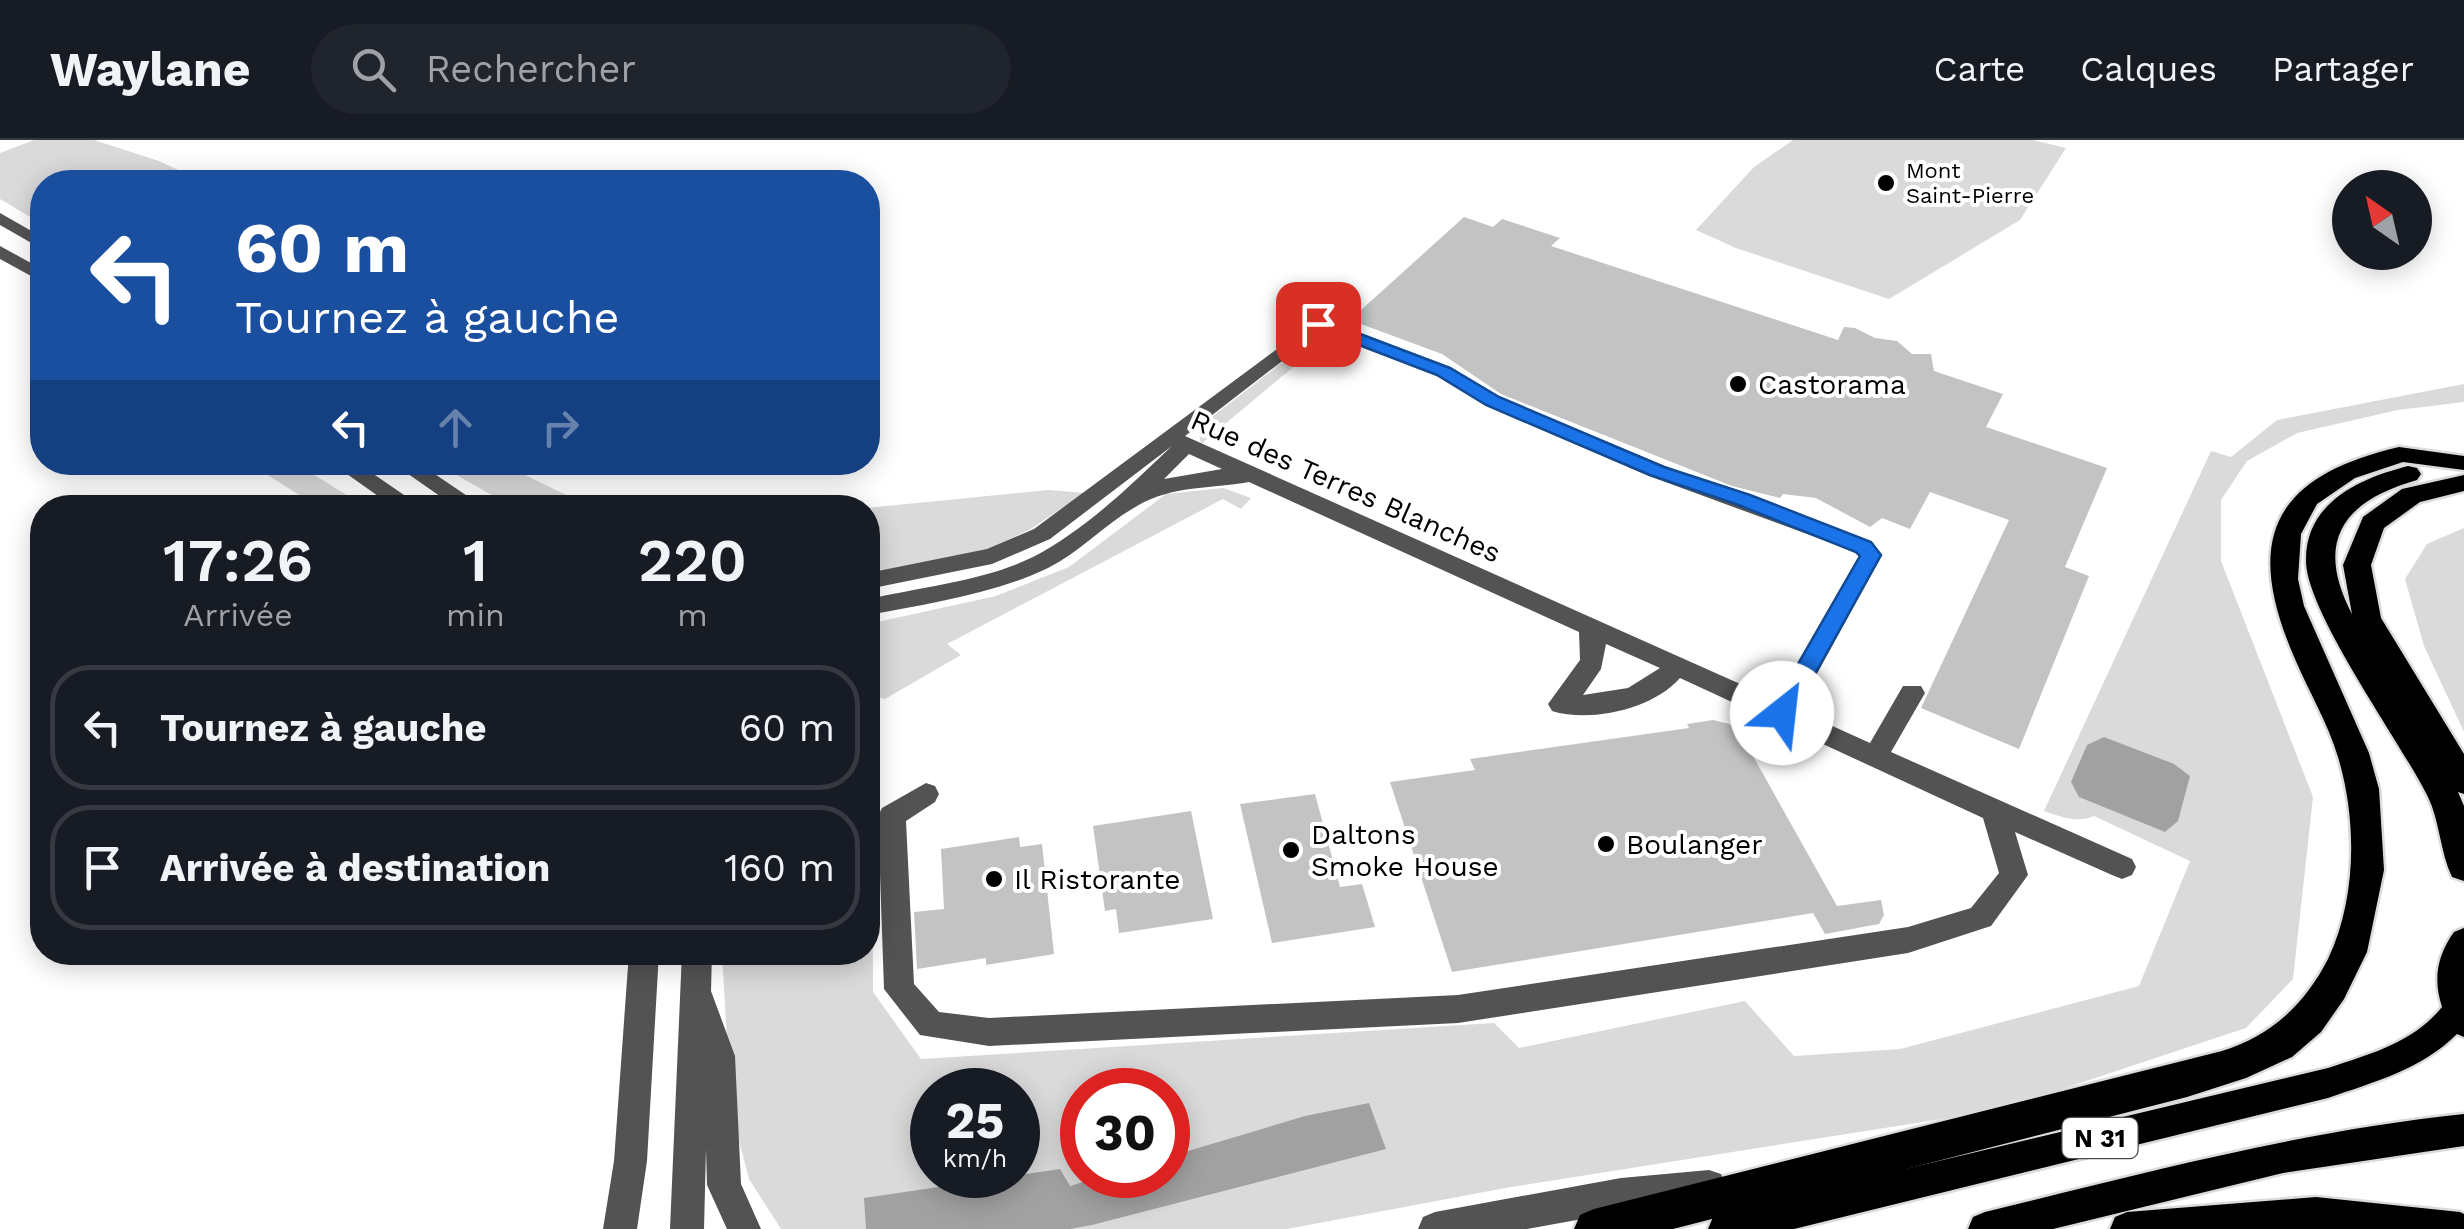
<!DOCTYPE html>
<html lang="fr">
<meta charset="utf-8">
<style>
body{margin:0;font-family:"Work Sans",sans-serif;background:#20242c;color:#f1f3f6;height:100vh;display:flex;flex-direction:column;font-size:38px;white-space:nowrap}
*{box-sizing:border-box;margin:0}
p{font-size:32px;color:#9ea1a6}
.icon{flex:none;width:55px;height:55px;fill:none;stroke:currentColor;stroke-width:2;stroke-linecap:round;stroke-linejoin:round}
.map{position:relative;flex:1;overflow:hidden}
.panel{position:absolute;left:30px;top:355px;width:850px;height:470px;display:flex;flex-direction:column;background:#171b24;border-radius:40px;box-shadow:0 5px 25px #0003}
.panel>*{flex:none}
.hud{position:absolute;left:30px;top:30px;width:850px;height:305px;border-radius:40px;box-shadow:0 5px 25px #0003;background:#1a4fa0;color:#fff;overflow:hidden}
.needle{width:65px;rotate:326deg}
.tools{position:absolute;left:2332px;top:30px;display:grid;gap:20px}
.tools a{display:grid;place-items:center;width:100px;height:100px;border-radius:50%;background:#171b24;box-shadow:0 5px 25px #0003;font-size:50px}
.speed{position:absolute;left:910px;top:928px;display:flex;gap:20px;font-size:50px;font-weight:700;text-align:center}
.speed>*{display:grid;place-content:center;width:130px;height:130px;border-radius:50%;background:#171b24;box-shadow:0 5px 25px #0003;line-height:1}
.speed small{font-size:25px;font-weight:400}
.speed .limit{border:15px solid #d22;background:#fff;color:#111}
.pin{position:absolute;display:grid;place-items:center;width:85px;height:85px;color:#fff;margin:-42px;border-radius:20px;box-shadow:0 5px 15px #0006}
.me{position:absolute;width:110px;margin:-55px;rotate:29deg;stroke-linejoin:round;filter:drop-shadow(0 0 8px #0008)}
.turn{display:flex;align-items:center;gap:35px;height:210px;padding:0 40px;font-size:45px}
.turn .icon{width:130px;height:130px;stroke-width:2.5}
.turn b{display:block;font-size:70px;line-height:85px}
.lanes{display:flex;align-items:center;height:95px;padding:0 40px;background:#0003;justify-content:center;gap:50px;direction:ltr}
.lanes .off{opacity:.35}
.eta{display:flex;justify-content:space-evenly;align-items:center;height:170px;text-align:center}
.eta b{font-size:60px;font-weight:600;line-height:70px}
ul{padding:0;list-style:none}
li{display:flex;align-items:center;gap:30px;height:125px;margin:0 20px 15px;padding:0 20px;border:5px solid #363941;border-radius:40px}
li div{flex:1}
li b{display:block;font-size:38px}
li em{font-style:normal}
header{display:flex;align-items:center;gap:60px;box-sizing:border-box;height:140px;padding:0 50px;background:#171b24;border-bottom:2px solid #363941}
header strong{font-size:48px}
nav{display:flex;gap:55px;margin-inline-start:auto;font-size:35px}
.search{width:700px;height:90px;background:#20242c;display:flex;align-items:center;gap:25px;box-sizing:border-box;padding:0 35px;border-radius:55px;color:#9ea1a6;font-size:38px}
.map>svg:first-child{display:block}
.green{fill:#dadada;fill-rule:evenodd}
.water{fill:#a1a1a1}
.building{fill:#c3c3c3}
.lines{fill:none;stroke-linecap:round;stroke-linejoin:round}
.major-casing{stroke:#dbdbdb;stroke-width:5}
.highway-casing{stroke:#dbdbdb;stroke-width:5}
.minor{fill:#535353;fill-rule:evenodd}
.major{fill:#000;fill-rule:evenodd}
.highway{fill:#000;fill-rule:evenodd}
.route{fill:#1a73e8;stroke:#114b97;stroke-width:2.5}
.poi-dot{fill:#000;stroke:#fff;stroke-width:4}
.labels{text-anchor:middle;stroke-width:8;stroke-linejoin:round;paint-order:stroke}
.far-poi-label{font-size:22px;fill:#000;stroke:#fff;text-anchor:start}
.shield{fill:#fff;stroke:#4c4c4c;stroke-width:2.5}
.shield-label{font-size:25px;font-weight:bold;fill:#000}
.poi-label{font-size:28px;fill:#000;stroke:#fff;text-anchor:start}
.street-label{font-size:28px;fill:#000;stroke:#fff}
</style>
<header>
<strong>Waylane</strong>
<div class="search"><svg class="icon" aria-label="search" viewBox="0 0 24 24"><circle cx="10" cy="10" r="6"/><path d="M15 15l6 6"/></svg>Rechercher</div>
<nav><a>Carte</a><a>Calques</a><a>Partager</a></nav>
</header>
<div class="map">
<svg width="2464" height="1089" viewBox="0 0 2464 1089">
<rect width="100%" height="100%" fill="#fff"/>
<path class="green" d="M34 0H94L159 21 204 42H42V84L0 59V13Z
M1793 0H2033L2066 8 2020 80 1889 159 1736 108 1696 90 1754 27Z
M1334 193 1201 304 1198 288 1317 195Z
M2464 244V262L2398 270 2297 293 2247 321 2221 360V421L2313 657 2293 839 2246 888 1999 970 1511 1047 1287 1089H781L749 1039 731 970 722 813 868 812V611H872L873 852 921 919 1494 883 1519 908 1745 861 1794 916 1900 909 2139 846 2190 721 2094 676C2078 683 2060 677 2044 671L2211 311 2231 317 2277 280ZM932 950H1018V1035H932ZM1082 950H1168V1035H1082Z
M249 323H295L366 367H318Z
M436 323H500L591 367H512Z
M1223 348 1251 358 1241 369 1223 359 947 504 961 515 885 559 868 554V484L996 456 1069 427 1166 354Z
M1049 350 1085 353 1029 390 979 413 868 434 866 368Z
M2464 388V592L2424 506 2405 439 2427 404Z"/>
<path class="water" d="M2104 597 2174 624 2190 636 2178 681 2165 692 2079 657 2071 642 2087 605Z
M1369 963 1386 1009 1092 1085 1070 1089H866L864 1058 1060 1029 1070 1046 1106 1035H1168V1017L1305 976Z"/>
<path class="building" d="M1464 77 1493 87 1502 79 1560 98 1551 106 1838 200 1844 187 1855 188 1875 198 1897 201 1912 214H1931L1934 231 2003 254 1986 287 2107 328 2065 427 2089 436 2019 609 1921 568 2009 380 1930 352 1910 389 1882 378 1870 387 1816 358 1783 354 1780 358 1732 346 1501 254 1442 214 1350 180Z
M1713 580 1729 584 1739 591 1837 766 1881 760 1884 775 1879 784 1825 794 1813 773 1452 832 1390 642 1475 630 1470 619 1689 588 1687 584Z
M1315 654 1340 747 1362 744 1375 787 1272 803 1240 664Z
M1191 671 1213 779 1119 793 1116 769 1105 771 1093 686Z
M1019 697 1020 707 1042 704 1054 814 986 825V818L917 829 914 772 944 769 941 709Z"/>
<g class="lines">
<defs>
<path id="major" d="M2464 788V897L2457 894C2422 929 2374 942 2328 958L1794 1089H1708L1713 1077 1725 1072 2328 928C2370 914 2413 903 2442 867 2433 839 2437 816 2454 792Z
M2464 974V1006L2283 1033 2053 1089H1968L1973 1077 1985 1072C2144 1033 2301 991 2464 974Z
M2316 1057 2460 1072 2464 1074V1089H2110L2115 1077 2127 1072Z"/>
<path id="highway" d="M2399 307 2464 316V330L2403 322 2355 338 2317 364 2301 394 2298 439 2304 466 2369 613 2379 649 2384 730 2367 812 2344 859 2321 892 2292 917 2246 938 2187 957 1673 1089H1574L1580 1075 1594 1069 2222 911C2271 896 2305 864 2328 819 2357 758 2357 680 2338 617 2328 583 2309 552 2295 519 2243 400 2271 337 2399 307Z
M2408 326 2417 328 2421 334 2417 340C2343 361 2314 401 2352 474L2343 425 2363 377 2402 349 2464 335V351L2420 362 2384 388 2371 425 2381 478 2464 614V654L2458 652 2464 666V741L2452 737C2440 712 2440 682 2428 657 2402 604 2306 472 2306 421 2305 362 2361 338 2408 326Z"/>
</defs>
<use href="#major" class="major-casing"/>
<use href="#highway" class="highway-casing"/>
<path class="minor" d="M0 73 42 97V109L0 85Z
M0 106 42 129V142L0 119Z
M1319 178 1450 227 1499 257 1665 326 1872 402 1882 415 1797 570 1870 603 1903 546H1921L1925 553 1891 612 2132 719 2136 727 2132 735 2122 739 2112 735 2015 692 2028 735 1991 786 1908 813 1458 883 989 906 920 895 884 849 878 676 882 668 926 643 935 646 939 654 935 662 906 681 914 844 939 872 989 878 1458 855 1908 787 1971 768 1999 733 1983 678 1680 538C1653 569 1591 583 1552 571L1548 564 1580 520 1579 492 1249 342C1210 349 1173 345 1137 366 1105 384 1080 412 1048 428 994 454 926 464 868 475V459C921 447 984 441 1033 417 1085 390 1130 346 1172 306L1050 399 992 424 868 449V433L987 409 1034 389ZM1321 191 1436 235 1485 265 1649 336 1856 412 1859 416 1776 560 1185 296ZM1189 314 1222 329 1164 339ZM1606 504 1660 528 1628 548 1583 555 1601 529Z
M330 322H356L423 368H395Z
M391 322H417L485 368H457Z
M629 812H659L647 1021 637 1089H603L614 1021Z
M682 812H712L711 851 735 916 741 1044 761 1089H727L707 1045 706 1009 704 1089H670Z
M1709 1030 1721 1034 1726 1046 1721 1058 1709 1062 1621 1072 1527 1089H1418L1423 1077 1435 1072 1621 1038Z"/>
<use href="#major" class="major"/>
<use href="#highway" class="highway"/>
</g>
<path class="route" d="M1318 178 1450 228 1499 257 1664 327 1750 355 1871 402 1881 415 1790 579H1774L1770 573 1860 416 1856 412 1736 364 1650 335 1486 265 1437 235 1312 187 1310 184Z"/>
<g class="poi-dot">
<circle cx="1886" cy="43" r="10"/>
<circle cx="1738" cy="244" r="10"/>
<circle cx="1606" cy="704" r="10"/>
<circle cx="1291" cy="710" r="10"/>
<circle cx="994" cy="739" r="10"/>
</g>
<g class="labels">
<g class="far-poi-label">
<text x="1906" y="38">Mont<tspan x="1906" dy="25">Saint-Pierre</tspan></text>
</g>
<rect class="shield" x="2062.5" y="978" width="75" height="40" rx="8"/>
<g class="shield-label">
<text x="2100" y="1007">N 31</text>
</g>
<g class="poi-label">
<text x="1758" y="254">Castorama</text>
<text x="1311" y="704">Daltons<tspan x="1311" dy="32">Smoke House</tspan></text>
<text x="1626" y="714">Boulanger</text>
<text x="1014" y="749">Il Ristorante</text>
</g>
<g class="street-label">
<text transform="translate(1346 346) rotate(24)" y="10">Rue des Terres Blanches</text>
</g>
</g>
</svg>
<div class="tools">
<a><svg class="needle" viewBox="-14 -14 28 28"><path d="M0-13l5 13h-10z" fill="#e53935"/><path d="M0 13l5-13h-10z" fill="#9ea1a6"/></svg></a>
</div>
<div class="speed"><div>25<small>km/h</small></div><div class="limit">30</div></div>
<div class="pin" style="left:1318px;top:184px;background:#d93025"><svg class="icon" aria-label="arrive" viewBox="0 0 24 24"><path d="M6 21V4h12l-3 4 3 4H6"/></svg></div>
<svg class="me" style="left:1782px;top:573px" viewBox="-20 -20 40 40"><circle r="19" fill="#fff"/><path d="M0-13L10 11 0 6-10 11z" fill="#1a73e8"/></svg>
<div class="hud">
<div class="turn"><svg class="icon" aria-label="left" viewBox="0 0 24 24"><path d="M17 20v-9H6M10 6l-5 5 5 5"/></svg><div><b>60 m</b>Tournez à gauche</div></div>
<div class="lanes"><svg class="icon" aria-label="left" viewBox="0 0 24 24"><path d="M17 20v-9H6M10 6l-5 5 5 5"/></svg><svg class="icon off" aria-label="ahead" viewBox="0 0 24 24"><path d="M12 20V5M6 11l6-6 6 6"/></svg><svg class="icon off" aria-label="right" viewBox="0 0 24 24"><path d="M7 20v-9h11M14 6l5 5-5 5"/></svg></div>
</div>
<section class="panel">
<div class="eta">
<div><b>17:26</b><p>Arrivée</p></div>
<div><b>1</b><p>min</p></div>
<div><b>220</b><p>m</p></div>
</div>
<ul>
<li><svg class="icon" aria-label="left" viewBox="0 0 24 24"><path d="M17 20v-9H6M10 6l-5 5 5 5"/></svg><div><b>Tournez à gauche</b></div><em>60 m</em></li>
<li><svg class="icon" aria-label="arrive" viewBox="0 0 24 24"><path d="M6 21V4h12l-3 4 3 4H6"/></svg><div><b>Arrivée à destination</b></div><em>160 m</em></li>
</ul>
</section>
</div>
